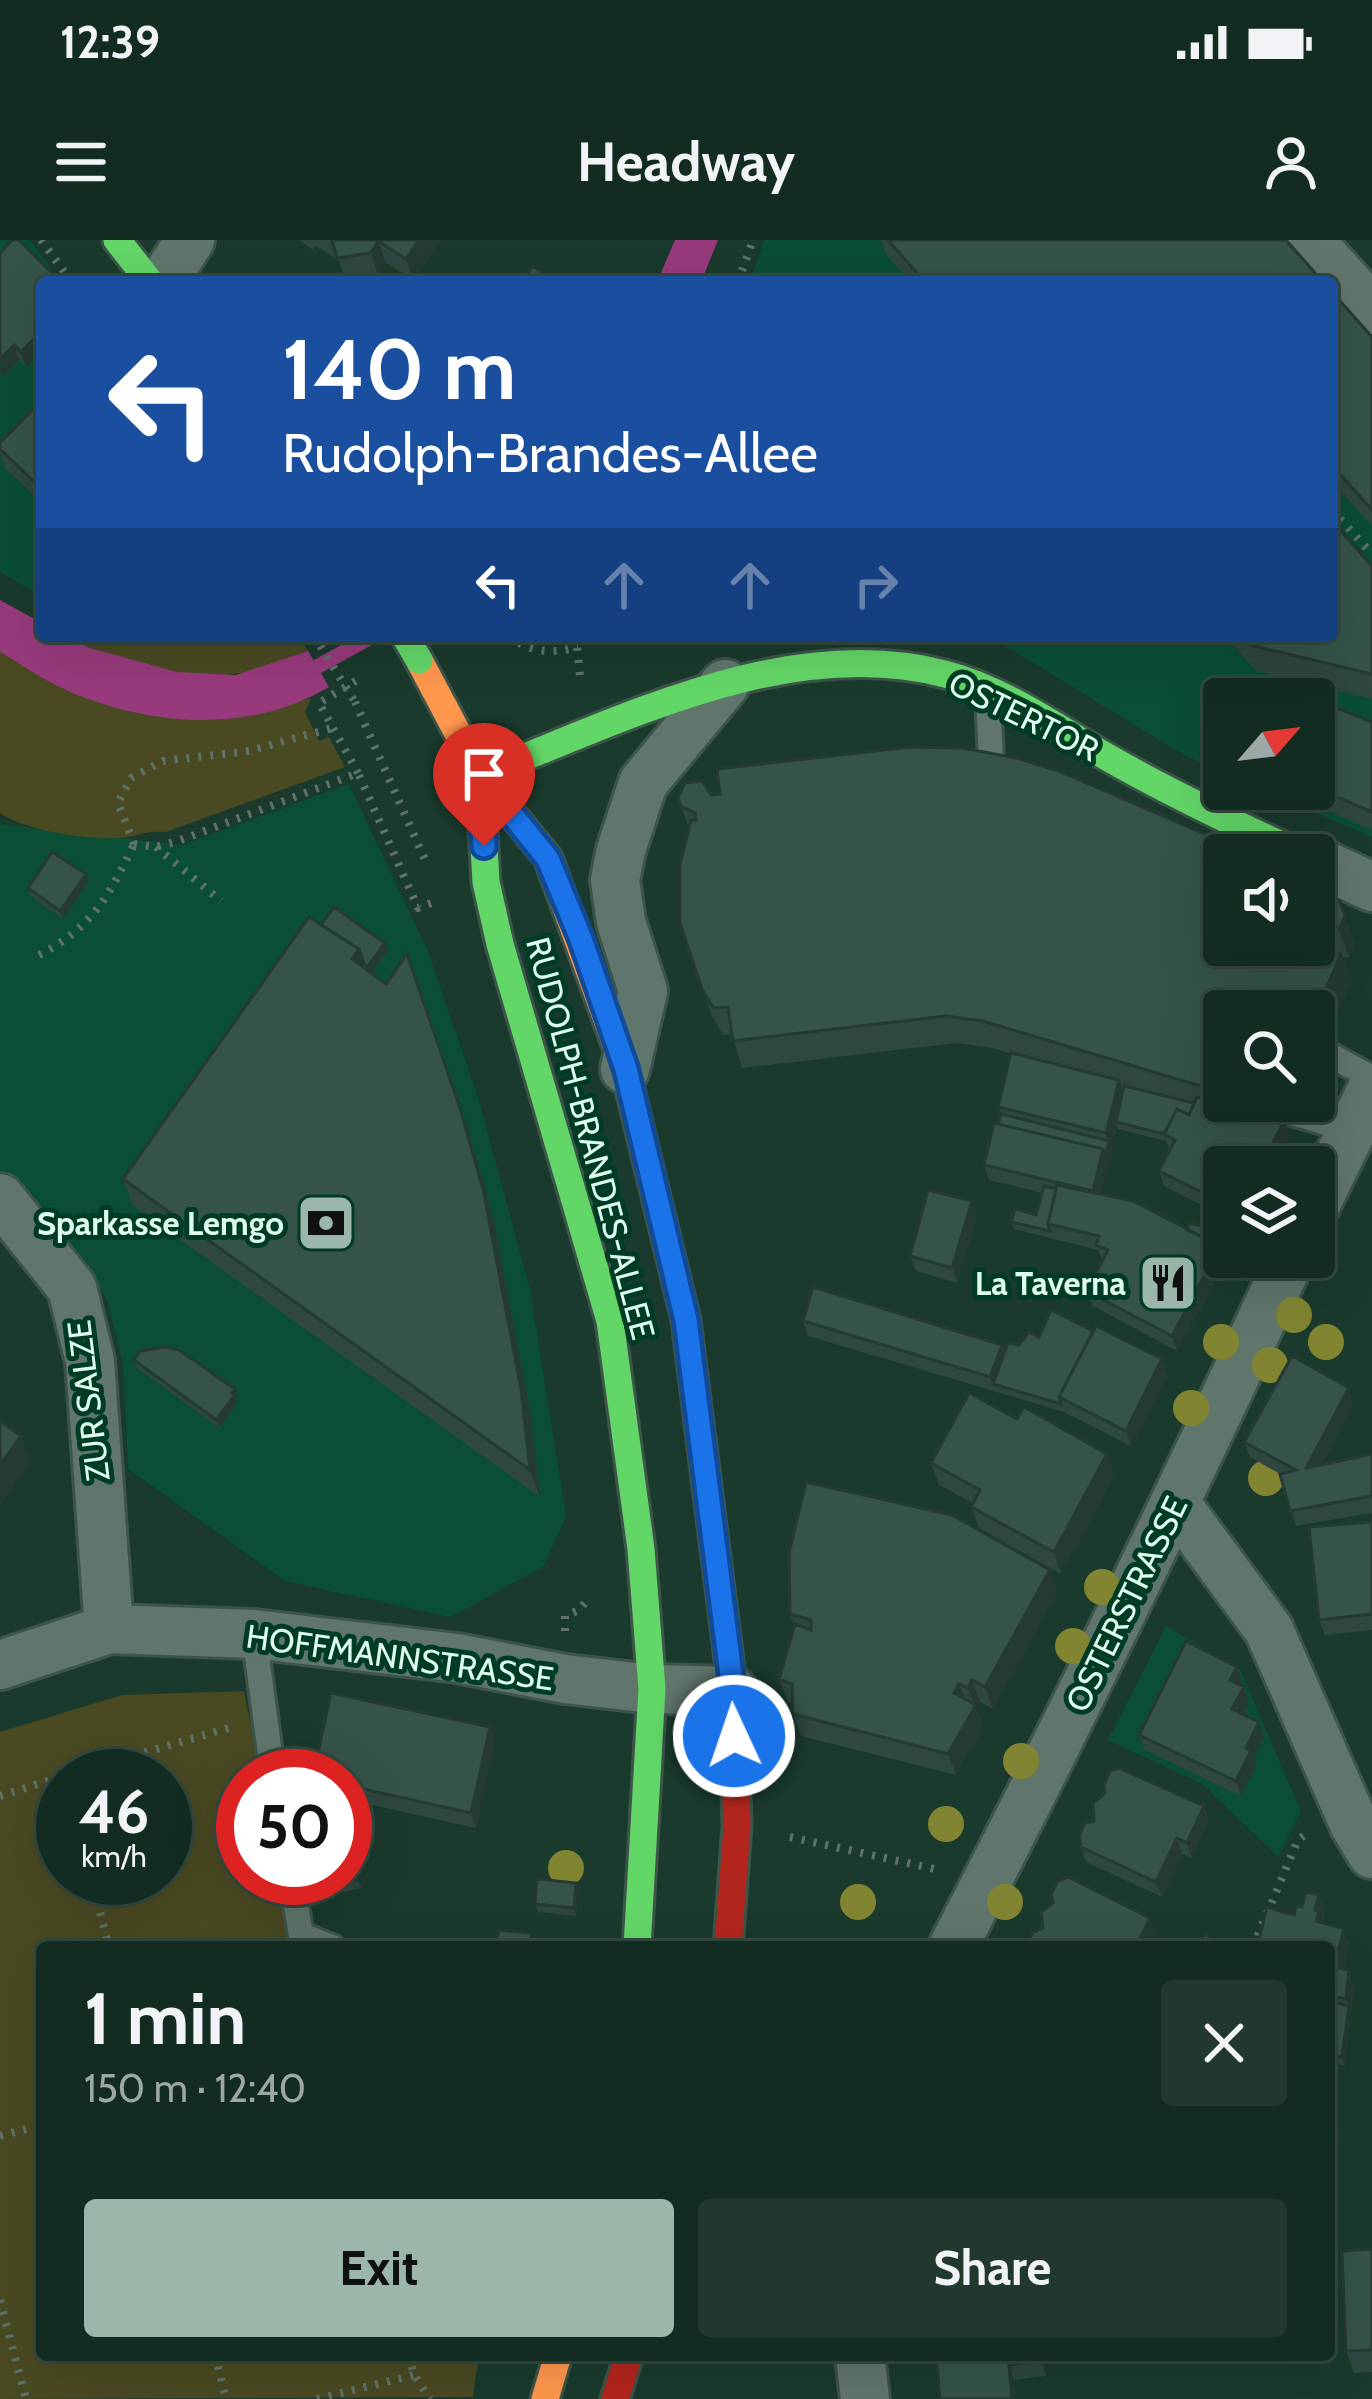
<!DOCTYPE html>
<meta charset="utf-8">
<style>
body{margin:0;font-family:Cabin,sans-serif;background:#20382e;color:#f1f3f6;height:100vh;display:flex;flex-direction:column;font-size:45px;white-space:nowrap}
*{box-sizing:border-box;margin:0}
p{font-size:39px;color:#9da7a5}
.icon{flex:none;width:66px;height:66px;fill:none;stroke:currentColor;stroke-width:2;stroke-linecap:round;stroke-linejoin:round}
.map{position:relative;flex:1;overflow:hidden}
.side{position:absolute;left:36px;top:1701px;width:1299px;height:420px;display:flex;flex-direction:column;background:#132c21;border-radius:12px;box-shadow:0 12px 48px #0002,0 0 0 3px #32483f}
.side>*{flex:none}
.banner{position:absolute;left:36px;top:36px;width:1302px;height:366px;border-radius:12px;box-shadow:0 12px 48px #0002,0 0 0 3px #32483f;background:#1a4fa0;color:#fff;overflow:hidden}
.needle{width:78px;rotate:62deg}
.tools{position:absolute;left:1203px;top:438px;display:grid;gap:24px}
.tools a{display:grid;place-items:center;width:132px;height:132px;border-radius:12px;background:#132c21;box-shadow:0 12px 48px #0002,0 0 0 3px #32483f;font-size:60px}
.speed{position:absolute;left:36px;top:1509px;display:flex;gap:24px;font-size:60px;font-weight:700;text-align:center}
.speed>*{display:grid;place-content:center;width:156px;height:156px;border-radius:50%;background:#132c21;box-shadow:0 12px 48px #0002,0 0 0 3px #32483f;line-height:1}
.speed small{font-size:30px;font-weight:400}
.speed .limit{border:18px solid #d22;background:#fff;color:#111}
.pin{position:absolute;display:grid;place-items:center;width:102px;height:102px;color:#fff;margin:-123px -51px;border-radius:50% 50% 50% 0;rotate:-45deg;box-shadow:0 0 12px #0007}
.pin .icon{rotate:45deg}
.me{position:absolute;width:132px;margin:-66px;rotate:357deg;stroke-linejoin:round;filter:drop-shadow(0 0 9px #0008)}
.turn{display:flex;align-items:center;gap:42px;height:252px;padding:0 48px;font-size:54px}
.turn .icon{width:156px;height:156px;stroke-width:2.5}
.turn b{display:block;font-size:84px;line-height:102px}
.lanes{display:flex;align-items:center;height:114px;padding:0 48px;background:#0003;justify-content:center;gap:60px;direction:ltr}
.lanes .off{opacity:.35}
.round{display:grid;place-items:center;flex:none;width:126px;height:126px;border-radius:12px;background:#20382e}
.head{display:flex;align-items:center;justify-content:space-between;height:204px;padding:0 48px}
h1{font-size:72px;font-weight:700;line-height:90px}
.cta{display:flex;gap:24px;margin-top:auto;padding:24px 48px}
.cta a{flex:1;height:138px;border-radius:12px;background:#9ab7a9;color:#111;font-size:48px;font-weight:700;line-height:138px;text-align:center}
.cta a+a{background:#20382e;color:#f1f3f6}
.status{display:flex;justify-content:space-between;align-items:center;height:84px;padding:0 60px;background:#132c21;direction:ltr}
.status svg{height:33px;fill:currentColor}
header{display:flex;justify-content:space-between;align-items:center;height:156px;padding:0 48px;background:#132c21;font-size:54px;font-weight:700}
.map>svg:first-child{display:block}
.built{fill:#0a4e35}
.green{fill:#494922;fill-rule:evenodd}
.water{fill:#973a7c}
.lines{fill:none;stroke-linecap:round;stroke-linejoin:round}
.stream{stroke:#973a7c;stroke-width:15}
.lane-casing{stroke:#3c5449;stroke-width:30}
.street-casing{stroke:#3c5449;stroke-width:54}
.fast-casing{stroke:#3c5449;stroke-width:33}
.slow-casing{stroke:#3c5449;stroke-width:33}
.jam-casing{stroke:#3c5449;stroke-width:33}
.path{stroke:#5e7268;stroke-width:8;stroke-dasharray:3 9;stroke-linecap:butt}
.lane{stroke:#60756b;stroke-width:24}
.street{stroke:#60756b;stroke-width:48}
.fast{stroke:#63d668;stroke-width:27}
.slow{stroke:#ff974d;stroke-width:27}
.jam{stroke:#b3261e;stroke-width:27}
.fast-bridge-casing{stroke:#3c5449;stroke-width:33;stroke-linecap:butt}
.path-bridge{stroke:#5e7268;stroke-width:8;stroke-dasharray:3 9;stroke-linecap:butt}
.fast-bridge{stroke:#63d668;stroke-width:27}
.tree{fill:#818531}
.wall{fill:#2e473f}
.shaded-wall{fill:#253a33}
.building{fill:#355349;stroke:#253a33;stroke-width:3}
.route-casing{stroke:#114b97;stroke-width:30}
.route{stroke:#1a73e8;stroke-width:21}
.labels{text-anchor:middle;stroke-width:10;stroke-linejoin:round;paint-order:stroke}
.street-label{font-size:33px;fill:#dffbec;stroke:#003c25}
.poi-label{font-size:33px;font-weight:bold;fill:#dffbec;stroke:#003c25;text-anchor:end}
</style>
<div class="status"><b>12:39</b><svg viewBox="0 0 49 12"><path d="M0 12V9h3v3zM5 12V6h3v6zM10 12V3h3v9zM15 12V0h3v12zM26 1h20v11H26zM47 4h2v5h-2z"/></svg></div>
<header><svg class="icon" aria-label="menu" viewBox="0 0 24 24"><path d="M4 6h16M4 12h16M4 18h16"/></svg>Headway<svg class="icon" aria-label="person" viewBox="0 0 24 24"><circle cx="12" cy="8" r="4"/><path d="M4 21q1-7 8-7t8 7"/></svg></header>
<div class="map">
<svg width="1372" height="2159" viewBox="0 0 1372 2159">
<rect width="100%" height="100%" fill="#193a2c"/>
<path class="built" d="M0 0H30L61 42H42V356L0 332Z
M764 0H1328L1372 50V597L1261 549H1314V459H1224V533L1184 515 989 396H1332V42H750Z
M349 544 428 711 478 857 530 1049 566 1276 544 1326 451 1377 285 1341 128 1229 123 1125 107 1060 81 1017 32 959 0 930V584L182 605Z
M1166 1386 1240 1429 1301 1571 1278 1617 1202 1544 1108 1500Z"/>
<path class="green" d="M67 396C86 396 106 394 125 396 152 398 183 408 210 396H299L308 411C285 419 259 432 234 434 181 441 113 421 67 396Z
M0 412 65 450 274 469 311 458 305 472 319 501 329 497 345 527 166 592C142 590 138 597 120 598 86 600 27 591 0 573Z
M244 1451 261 1536H243V1638H280L293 1707H42V2115H479L473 2157 0 2159V1492L122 1455ZM63 1536H165V1638H63Z"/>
<path class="water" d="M675 0H718L701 42H657Z
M0 360 42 383V396H67L90 408 177 432 236 435 308 411 329 447C248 495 149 486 66 450 43 440 21 424 0 412Z"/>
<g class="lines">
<path class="stream" d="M300 436 373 396"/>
<defs>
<path id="lane" d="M988 457 992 540
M1321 810 1372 838
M1251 861 1351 890
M254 1394 273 1536
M291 1638 301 1695 332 1707"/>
<path id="street" d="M1309 0 1372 70
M163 42 190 0
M1314 620 1372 647
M625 829 643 751 621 682 615 640 621 610 643 543 725 444
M0 958 72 1048 90 1121 109 1389
M1314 968 1372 849
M1176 1264 1269 1390 1354 1584 1372 1614
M0 1425 109 1389 254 1394 457 1418 565 1439 652 1449 733 1451
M953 1707C1071 1480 1183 1249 1291 1017
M860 2115 865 2159"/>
<path id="fast" d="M117 0 150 42
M480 535 486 642 500 704 610 1081 641 1309 652 1449 637 1707
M480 535C622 480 789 393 945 434 1003 449 1056 487 1107 517 1170 553 1237 585 1303 615"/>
<path id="slow" d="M419 420 480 535 548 618 625 829 686 1080 702 1207
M545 2159 558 2115"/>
<path id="jam" d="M702 1207 733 1451 737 1586 728 1707
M615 2159 629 2115"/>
</defs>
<use href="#lane" class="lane-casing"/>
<use href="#street" class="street-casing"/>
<use href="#fast" class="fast-casing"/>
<use href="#slow" class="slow-casing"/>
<use href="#jam" class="jam-casing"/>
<path class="path" d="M41 0 68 37
M738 42 753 0
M1332 270 1372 314
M509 396C531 413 552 414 578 407
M576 396 580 436
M355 462 425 620
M358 533 319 463 362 437
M134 604 155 607 178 601 358 533 418 668 432 663
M134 604 118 563 131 538 163 521 249 511 332 488
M156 607 221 661
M39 715C92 688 109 656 134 604
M565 1391V1376L579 1370 588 1359
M64 1536 232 1487
M0 1556 63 1536
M790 1597 939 1630
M91 1638 109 1707
M1253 1707 1298 1600 1310 1591
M0 1896 42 1885
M0 2060 26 2159
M215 2115 226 2159
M409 2115 414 2135 430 2159
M317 2159 414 2135"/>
<use href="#lane" class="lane"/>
<use href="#street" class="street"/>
<use href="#fast" class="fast"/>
<use href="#slow" class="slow"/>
<use href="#jam" class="jam"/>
<defs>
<path id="fast-bridge" d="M405 396 419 420"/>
</defs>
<use href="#fast-bridge" class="fast-bridge-casing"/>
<path class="path-bridge" d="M314 396 355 462"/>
<use href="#fast-bridge" class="fast-bridge"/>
</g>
<g class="tree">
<circle cx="1294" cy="1075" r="18"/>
<circle cx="1221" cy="1102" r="18"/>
<circle cx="1326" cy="1102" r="18"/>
<circle cx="1270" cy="1125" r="18"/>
<circle cx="1191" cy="1168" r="18"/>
<circle cx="1266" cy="1238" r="18"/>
<circle cx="1102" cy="1347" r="18"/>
<circle cx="1073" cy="1406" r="18"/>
<circle cx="1021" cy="1521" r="18"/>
<circle cx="946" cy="1584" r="18"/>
<circle cx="566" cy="1628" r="18"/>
<circle cx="858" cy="1662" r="18"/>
<circle cx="1005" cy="1662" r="18"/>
</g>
<path class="wall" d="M299 0H441L414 40 386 23 378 35 345 39 339 21 316 6 313 10Z
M881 0H1286L1323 42H911L886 15Z
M0 13 26 127 19 120 1 138Z
M1332 52 1372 97V286L1332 241Z
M42 160V263L5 228 0 213V203Z
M1372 326V459L1256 431 1225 396H1332Z
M1314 463 1372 482V590L1276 549H1314Z
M711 555 1314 705V650L1317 658 1355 703 1349 717 1342 718 1351 741 1314 826V771H1224V861H1247L1243 869 1290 895 1224 927V976L1164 946 1159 931 1170 910 1166 901 1118 889 1117 886 1101 955 1224 1017H1228L1177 1111 1093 1066 1087 1051 1103 1020 1098 1010 1014 989 1011 982 1036 975 1042 953 989 940 984 925 998 884 1001 874 998 867 1011 814 993 808 956 803 742 828 732 794 723 795 712 776 680 683 689 588 678 558Z
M86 634 88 642 63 679 30 656 28 648Z
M322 685 388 710 372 733 470 895 493 977 531 1176 540 1257 133 966 123 939Z
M972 961 977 977 957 1043 916 1031 910 1016Z
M803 1081 1005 1112 1039 1097 1093 1091 1162 1119 1168 1135 1131 1206 1064 1172 808 1096Z
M134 1120 238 1157 236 1159 237 1163 219 1188 137 1128Z
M1354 1163 1321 1225 1372 1214V1273L1296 1286 1280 1234 1250 1217 1244 1202Z
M1017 1179 1107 1214 1115 1236 1061 1334 979 1288 971 1267 973 1263 939 1245 931 1223Z
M1372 1282V1390L1325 1395 1319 1380Z
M1058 1352 993 1469 980 1462 977 1468 984 1487 956 1535 801 1496 793 1474 792 1463 787 1461 779 1439 795 1387 790 1374Z
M1242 1442 1241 1445 1249 1462 1243 1475 1264 1497 1254 1519 1256 1526 1241 1556 1145 1510 1139 1495Z
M490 1487 495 1502 476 1588 345 1559V1536Z
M1204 1566 1209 1581 1192 1618 1182 1614 1162 1657 1086 1622 1081 1607Z
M350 1609 361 1648 333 1655 328 1638Z
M576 1643 579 1650 576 1676 538 1672 535 1664Z
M1319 1655 1324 1670 1323 1683 1344 1689 1350 1704 1343 1729 1354 1745 1345 1825 1329 1824V1707L1294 1675Z
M1372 2009V2132L1354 2133 1346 2111Z
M936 2115H1044L1046 2136 1014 2140Z"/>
<path class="shaded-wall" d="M419 0H441L414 40 406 19Z
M378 1 386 23 378 35 371 13Z
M42 90V111L26 127 21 112Z
M14 105 19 120 1 138 0 119Z
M86 634 88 642 63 679 60 671Z
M1345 676 1355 703 1349 717 1339 689Z
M385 703 388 710 365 743 352 719 359 709Z
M407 714 470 895 493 977 531 1176 540 1257 530 1230Z
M1341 714 1351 741 1314 826V776Z
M1119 840 1124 855 1116 882 1117 886 1099 967 1093 951 1103 909 1109 901 1106 893Z
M1231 861H1247L1238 881Z
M1285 880 1290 895 1274 927H1260Z
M972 961 977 977 957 1043 952 1028Z
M1220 1006 1224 1011V1017H1228L1177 1111 1172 1096Z
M1002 1105 1007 1120 993 1144 990 1137Z
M1162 1119 1168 1135 1131 1206 1126 1191Z
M1349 1148 1354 1163 1311 1243 1306 1228Z
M235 1149 238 1157 236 1159 237 1163 219 1188 216 1180Z
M21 1196 31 1223 0 1265V1225Z
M1107 1214 1115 1236 1061 1334 1054 1312Z
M1050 1330 1058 1352 993 1469 985 1447Z
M1237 1427 1242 1442 1235 1455 1230 1440Z
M972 1440 980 1462 977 1468 984 1487 956 1535 948 1514 975 1467 968 1448Z
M959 1444 967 1465 954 1453Z
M1244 1447 1249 1462 1238 1485 1232 1469Z
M1259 1482 1264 1497 1254 1519 1256 1526 1241 1556 1236 1541 1246 1508Z
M490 1487 495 1502 476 1588 471 1573Z
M1204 1566 1209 1581 1192 1618 1187 1603Z
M1177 1598 1182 1614 1162 1657 1156 1642Z
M576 1643 579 1650 576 1676 574 1668Z
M1319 1655 1324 1670 1322 1681 1324 1687 1316 1681 1315 1670Z
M1150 1678 1156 1693 1149 1707H1136Z
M1344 1689 1350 1704 1339 1742 1334 1727Z
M1349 1730 1354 1745 1345 1825 1342 1817 1349 1766 1346 1759Z
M1336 1876 1341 1891 1334 1971 1329 1956Z
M1040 2115H1044L1046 2136 1041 2121Z
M1009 2125 1014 2140 1016 2159H1012Z"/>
<path class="building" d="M12 0H19L61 42H42V90L21 112 14 105 0 119V13Z
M332 0H419L406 19 378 1 371 13 337 18Z
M888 0H1286L1323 42H925Z
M533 26 556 42H522Z
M1332 52 1372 97V270L1332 225Z
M42 160V249L0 209V203Z
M1332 281 1372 326V434L1246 404 1239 396H1332Z
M1247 447 1298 459H1242Z
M1314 463 1337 468 1372 482V572L1314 547Z
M910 507 962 508 1016 518 1059 531 1254 615H1224V705H1314V661L1318 657H1333L1340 662 1345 676 1339 689 1317 694 1314 702 1341 714 1314 776V771H1224V853L983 781 946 776 733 801 728 767 713 768 702 749 680 683V625L691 580H696L695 573 681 566 678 558 685 543 702 541 711 555 720 554 717 529Z
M52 612 86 634 60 671 28 648Z
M334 667 385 703 366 729 359 709 321 685Z
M309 677 359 709 352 719 386 744 407 714 460 868 483 949 521 1149 530 1230 123 939Z
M1011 813 1119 840 1106 893 998 867Z
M1124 846 1194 863 1189 875 1177 869 1164 894 1116 882Z
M1197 857 1285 880 1260 927H1224V963L1159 931 1175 900 1164 894 1177 869 1189 875Z
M1001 874 1109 901 1106 916 1103 909 998 884Z
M994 883 1103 909 1093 951 984 925Z
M1057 945 1133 961 1220 1006 1172 1096 1087 1051 1108 1010 1096 1005 1099 996 1048 984Z
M1044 946 1056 949 1048 984 1050 991 1011 982 1015 969 1036 975Z
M928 950 972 961 952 1028 910 1016Z
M1189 983 1224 991 1223 1014 1220 1006 1186 989Z
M813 1047 1002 1105 990 1137 803 1081Z
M1051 1070 1093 1091 1059 1157 1061 1164 993 1144 1008 1103 1019 1105 1029 1092 1039 1097Z
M1096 1086 1162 1119 1126 1191 1059 1157Z
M165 1107 179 1110 235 1149 232 1153 235 1155 216 1180 134 1120 140 1111Z
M1292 1116 1349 1148 1306 1228 1372 1214V1256L1290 1271 1280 1234 1296 1230 1244 1202Z
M969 1153 1017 1179 1024 1167 1107 1214 1054 1312 971 1267 980 1250 931 1223Z
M0 1181 21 1196 0 1225Z
M806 1242 952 1275 1050 1330 985 1447 972 1440 968 1448 959 1444 954 1453 976 1465 948 1514 793 1474 792 1444 779 1439 795 1384 811 1390V1380L790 1374 789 1313Z
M1372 1282V1374L1319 1380 1309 1287Z
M1186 1401 1237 1427 1230 1440 1244 1447 1232 1469 1259 1482 1246 1508 1251 1511 1236 1541 1139 1495Z
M331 1453 490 1487 471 1573 345 1545V1536H313Z
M1119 1528 1204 1566 1187 1603 1177 1598 1156 1642 1081 1607 1079 1596 1085 1583 1094 1581 1093 1564 1105 1553 1104 1545 1110 1531Z
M350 1609 358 1640 330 1647 328 1638H345V1610Z
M1068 1637 1150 1678 1136 1707H1025L1033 1692 1043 1688 1041 1672 1053 1663 1051 1654 1058 1641Z
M537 1639 576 1643 574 1668 535 1664Z
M1306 1652 1319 1655 1315 1670 1319 1672 1316 1681 1344 1689 1334 1727 1349 1730 1346 1759 1329 1755V1707H1257L1267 1667 1294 1675 1296 1665 1302 1667Z
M498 1690 531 1693 530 1707H497Z
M1205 1694 1226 1707H1195Z
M1329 1761 1349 1766 1342 1817 1329 1816Z
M1329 1875 1336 1876 1329 1952Z
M1372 2009V2110L1346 2111 1342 2011Z
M936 2115H1040L1041 2121 1009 2125 1012 2159H940Z"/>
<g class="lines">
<defs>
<path id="route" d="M484 606 480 535 548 619 581 699 626 829 686 1080 733 1451 734 1496"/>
</defs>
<use href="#route" class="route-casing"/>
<use href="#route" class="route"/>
</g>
<defs>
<symbol id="bank-square" viewBox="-11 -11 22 22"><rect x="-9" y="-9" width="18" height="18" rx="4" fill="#9ab7a9" stroke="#003c25"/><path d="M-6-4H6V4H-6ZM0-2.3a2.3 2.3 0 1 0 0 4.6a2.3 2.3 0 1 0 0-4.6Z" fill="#111"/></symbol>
<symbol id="restaurant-square" viewBox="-11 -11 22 22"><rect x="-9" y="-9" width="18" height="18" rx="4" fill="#9ab7a9" stroke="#003c25"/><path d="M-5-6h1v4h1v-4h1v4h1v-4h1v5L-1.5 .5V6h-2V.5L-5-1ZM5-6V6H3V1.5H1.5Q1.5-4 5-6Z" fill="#111"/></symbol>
</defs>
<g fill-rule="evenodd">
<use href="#bank-square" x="293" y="950" width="66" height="66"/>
<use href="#restaurant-square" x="1135" y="1010" width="66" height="66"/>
</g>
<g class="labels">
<g class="street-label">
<text transform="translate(1024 476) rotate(26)" y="12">OSTERTOR</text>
<text transform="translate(591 898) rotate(75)" y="12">RUDOLPH-BRANDES-ALLEE</text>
<text transform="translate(88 1161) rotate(-97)" y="12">ZUR SALZE</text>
<text transform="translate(1126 1364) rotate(-64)" y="12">OSTERSTRASSE</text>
<text transform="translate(400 1417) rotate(8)" y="12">HOFFMANNSTRASSE</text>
</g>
<g class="poi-label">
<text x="284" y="995">Sparkasse Lemgo</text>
<text x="1126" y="1055">La Taverna</text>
</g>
</g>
</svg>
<div class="tools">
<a><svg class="needle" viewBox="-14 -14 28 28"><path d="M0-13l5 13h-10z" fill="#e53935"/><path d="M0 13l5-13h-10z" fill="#9da7a5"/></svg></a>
<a><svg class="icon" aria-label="sound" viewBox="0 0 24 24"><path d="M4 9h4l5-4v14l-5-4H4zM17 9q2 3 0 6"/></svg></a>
<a><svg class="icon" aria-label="search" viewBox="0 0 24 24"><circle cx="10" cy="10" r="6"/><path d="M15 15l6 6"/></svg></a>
<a><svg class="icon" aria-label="layers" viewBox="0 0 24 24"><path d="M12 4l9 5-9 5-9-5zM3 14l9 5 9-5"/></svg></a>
</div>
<div class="speed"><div>46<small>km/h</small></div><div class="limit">50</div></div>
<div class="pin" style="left:484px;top:606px;background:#d93025"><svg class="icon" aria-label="arrive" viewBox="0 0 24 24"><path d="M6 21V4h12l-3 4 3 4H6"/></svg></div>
<svg class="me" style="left:734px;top:1496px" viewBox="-20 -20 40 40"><circle r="17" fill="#1a73e8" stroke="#fff" stroke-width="3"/><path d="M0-11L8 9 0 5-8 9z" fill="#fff"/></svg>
<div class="banner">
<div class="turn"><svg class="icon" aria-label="left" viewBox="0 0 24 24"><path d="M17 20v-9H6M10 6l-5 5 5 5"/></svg><div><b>140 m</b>Rudolph-Brandes-Allee</div></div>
<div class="lanes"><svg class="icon" aria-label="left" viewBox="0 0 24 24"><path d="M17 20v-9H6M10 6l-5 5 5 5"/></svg><svg class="icon off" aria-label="ahead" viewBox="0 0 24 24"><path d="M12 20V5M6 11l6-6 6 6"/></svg><svg class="icon off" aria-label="ahead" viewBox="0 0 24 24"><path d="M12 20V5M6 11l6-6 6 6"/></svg><svg class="icon off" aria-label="right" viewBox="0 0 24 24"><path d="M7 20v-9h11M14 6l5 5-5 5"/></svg></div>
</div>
<section class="side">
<div class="head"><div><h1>1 min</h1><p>150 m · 12:40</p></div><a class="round"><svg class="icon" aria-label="close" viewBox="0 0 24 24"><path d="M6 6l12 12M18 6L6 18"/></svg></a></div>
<div class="cta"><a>Exit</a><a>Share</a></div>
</section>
</div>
